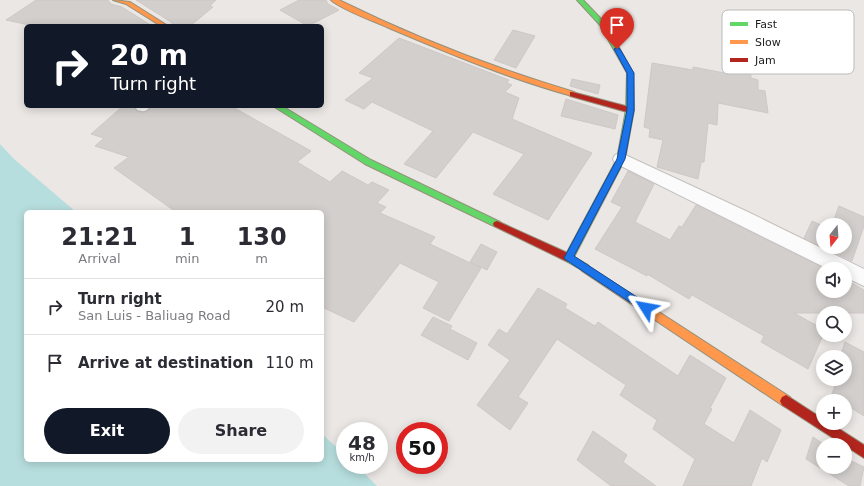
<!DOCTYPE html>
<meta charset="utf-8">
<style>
body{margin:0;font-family:"DejaVu Sans",sans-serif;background:#f2f2f3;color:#2b2b33;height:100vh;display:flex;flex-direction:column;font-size:15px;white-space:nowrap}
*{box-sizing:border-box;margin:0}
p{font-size:13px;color:#7c7c81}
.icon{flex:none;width:22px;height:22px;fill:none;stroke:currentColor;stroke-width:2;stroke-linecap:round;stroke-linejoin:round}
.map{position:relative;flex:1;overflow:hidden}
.panel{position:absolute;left:24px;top:210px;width:300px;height:252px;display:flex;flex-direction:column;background:#fff;border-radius:6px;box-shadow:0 2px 10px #0003}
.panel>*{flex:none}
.guide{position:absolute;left:24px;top:24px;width:300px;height:84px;border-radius:6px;box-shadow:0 2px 10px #0003;background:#111827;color:#fff;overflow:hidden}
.needle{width:26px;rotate:197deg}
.controls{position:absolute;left:816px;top:218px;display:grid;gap:8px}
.controls a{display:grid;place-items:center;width:36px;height:36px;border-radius:50%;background:#fff;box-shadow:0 2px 10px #0003;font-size:20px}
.speed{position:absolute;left:336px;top:422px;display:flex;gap:8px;font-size:20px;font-weight:700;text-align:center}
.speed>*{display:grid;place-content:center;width:52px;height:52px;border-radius:50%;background:#fff;box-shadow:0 2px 10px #0003;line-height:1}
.speed small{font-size:10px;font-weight:400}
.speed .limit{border:6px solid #d22;background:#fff;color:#111}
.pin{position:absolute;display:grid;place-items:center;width:34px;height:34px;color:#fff;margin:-41px -17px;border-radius:50% 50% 50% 0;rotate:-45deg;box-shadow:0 0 4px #0007}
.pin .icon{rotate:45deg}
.me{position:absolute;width:44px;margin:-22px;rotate:304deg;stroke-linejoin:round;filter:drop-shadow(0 0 3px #0008)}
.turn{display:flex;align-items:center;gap:14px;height:84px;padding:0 20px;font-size:18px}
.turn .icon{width:52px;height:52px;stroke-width:2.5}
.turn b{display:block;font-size:28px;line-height:34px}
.eta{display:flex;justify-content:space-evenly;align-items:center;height:68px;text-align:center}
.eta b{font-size:24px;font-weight:800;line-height:28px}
.action{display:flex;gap:8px;margin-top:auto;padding:8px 20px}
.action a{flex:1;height:46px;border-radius:24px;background:#111827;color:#fff;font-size:16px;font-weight:800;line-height:46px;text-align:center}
.action a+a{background:#f2f2f3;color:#2b2b33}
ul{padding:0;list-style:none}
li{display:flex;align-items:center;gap:12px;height:56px;padding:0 20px;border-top:1px solid #e1e1e2}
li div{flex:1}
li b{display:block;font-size:15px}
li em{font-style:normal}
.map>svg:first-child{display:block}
.water{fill:#b7dede}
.building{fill:#d3cfcd;stroke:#cec8c6}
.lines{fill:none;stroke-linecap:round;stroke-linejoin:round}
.street-casing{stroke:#c2c0bf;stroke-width:2}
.fast-casing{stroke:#95917c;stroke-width:2}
.slow-casing{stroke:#95917c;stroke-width:2}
.jam-casing{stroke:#95917c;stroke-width:2}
.street{fill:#fcfbfb;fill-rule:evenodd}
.fast{fill:#63d668;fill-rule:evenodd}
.slow{fill:#ff974d;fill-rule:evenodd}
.jam{fill:#b3261e;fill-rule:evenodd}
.route{fill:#1a73e8;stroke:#114b97}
.key{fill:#fff;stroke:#bbb;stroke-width:1}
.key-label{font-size:11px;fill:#1c1c1c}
</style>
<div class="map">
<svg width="864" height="486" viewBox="0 0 864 486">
<rect width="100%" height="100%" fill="#ebe7e4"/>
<path class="water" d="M0 144 14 159 76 212H26V460H322V434L345 455V465H356L377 486H0Z"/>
<path class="building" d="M36 0H108L111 4 122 7 152 26H34L6 20Z
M136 0H216L210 6 213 7 190 26H174L171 22Z
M299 0H326L328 4 339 10 308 26 280 10Z
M513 30 535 36 516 68 494 60Z
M399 38 509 80 507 83 512 85 505 92 519 98 512 119 592 153 548 220 493 194 524 154 473 132 436 178 404 164 433 131 372 102 364 109 345 100 373 78 359 73Z
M724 60 750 65 751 78 758 80V90L765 91 768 113 718 103 717 125 708 123 704 162H701L698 179 657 167 663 140 649 137 650 129 644 127 652 63 693 70V67L724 73Z
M572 79 600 85 598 94 570 86Z
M566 99 618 115 615 129 561 116Z
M123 106H134L137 111 143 113 148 111 151 106H231L311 151 297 162 330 182 342 171 368 185 372 182 389 190 377 203 386 207 380 213 435 237 430 244 481 268 449 321 423 308 439 282 400 263 354 322 322 307V212H176L114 168 129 157 95 146 104 138 91 134Z
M628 171 654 184 635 222 670 240 679 226 682 227 696 205 825 269H823V291H845V279L864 290V313H794L823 329V335L808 369 761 342 764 336 692 295 689 299 647 274V276L595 249 622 207 611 202Z
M839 206 864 217V226L852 261 804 238 812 221 823 226V247H845V225H832Z
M481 244 497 252 487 270 470 262Z
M538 288 567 304 565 308 595 326 598 322 678 376 690 355 726 378 710 408 712 409 704 424 734 443 750 410 781 430 767 462 762 458 751 486H683L695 459 653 429 657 420 620 395 626 385 557 339 518 397 528 403 510 430 477 405 510 360 488 345 499 329 507 334Z
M433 317 452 326 450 329 477 343 468 360 421 335Z
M845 342 864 352V416L845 404V401H840L831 396 835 386 831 383 832 379H845V357H840Z
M593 431 627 455 623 462 656 486H611L577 460Z
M813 437 825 445H823V467H845V458L864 467 860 486H849L806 459Z"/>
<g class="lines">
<defs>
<path id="street" d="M135 106H150C147 112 143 112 137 110Z
M621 153 748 212 864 269V286L845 277V269H828L615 163 613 159 615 155Z"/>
<path id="fast" d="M577 0H583L606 24 633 73 634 110 625 159 574 257 588 265 590 268 588 271 585 272 566 261 564 258 617 159 626 110 627 73 600 25Z
M273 106H282L371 160 500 222 501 224 500 226H494L365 164Z"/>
<path id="slow" d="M113 0 130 2 168 26H161L126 4Z
M331 0H339C414 37 494 68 574 92L576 94 572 96C510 79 448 53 389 28 374 21 342 10 331 0Z
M585 264 790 397 792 401 790 405 786 407 782 405 582 271 580 268 582 265Z"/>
<path id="jam" d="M570 92H572L633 108 634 110 630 112H627L570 96Z
M497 221 572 255 574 258 572 261 569 262 566 261 494 226 493 224 494 222Z
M786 395 823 419V423H830L864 445V458L782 405 780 401 782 397Z"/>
</defs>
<use href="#street" class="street-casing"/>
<use href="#fast" class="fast-casing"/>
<use href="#slow" class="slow-casing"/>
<use href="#jam" class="jam-casing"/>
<use href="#street" class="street"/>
<use href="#fast" class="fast"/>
<use href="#slow" class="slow"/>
<use href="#jam" class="jam"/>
</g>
<path class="route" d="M617 47 620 49 634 73V110L625 159 574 256 649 305 651 308 646 313 566 260 564 258 617 159 627 110V73L614 49Z"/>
<rect x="722" y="10" width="132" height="64" rx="6" class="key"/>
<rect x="730" y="22" width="18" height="4" fill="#63d668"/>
<rect x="730" y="40" width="18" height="4" fill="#ff974d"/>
<rect x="730" y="58" width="18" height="4" fill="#b3261e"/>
<g class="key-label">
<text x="755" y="28">Fast</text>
<text x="755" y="46">Slow</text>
<text x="755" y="64">Jam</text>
</g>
</svg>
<div class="controls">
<a><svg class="needle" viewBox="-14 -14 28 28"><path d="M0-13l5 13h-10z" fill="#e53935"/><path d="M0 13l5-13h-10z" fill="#7c7c81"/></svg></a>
<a><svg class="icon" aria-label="sound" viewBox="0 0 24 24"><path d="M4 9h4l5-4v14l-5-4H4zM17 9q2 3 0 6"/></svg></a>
<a><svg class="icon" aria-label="search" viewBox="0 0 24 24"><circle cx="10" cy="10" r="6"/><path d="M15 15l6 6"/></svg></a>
<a><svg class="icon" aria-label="layers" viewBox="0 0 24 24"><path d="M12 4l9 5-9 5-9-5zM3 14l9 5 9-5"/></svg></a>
<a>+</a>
<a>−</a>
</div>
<div class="speed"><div>48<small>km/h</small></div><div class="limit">50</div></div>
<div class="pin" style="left:617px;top:49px;background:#d93025"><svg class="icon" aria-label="arrive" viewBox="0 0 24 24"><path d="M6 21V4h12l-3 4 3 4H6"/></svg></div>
<svg class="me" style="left:646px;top:308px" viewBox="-20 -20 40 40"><path d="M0-17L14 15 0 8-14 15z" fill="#1a73e8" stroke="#fff" stroke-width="4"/></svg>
<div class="guide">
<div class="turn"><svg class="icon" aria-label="right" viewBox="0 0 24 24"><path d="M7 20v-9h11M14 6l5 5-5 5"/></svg><div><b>20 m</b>Turn right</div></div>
</div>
<section class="panel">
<div class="eta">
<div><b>21:21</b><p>Arrival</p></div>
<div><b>1</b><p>min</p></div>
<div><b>130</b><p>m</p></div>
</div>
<ul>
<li><svg class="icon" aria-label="right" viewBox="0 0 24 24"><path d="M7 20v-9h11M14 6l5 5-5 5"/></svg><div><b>Turn right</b><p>San Luis - Baliuag Road</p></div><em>20 m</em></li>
<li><svg class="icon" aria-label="arrive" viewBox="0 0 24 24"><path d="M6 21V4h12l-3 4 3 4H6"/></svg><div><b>Arrive at destination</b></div><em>110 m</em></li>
</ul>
<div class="action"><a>Exit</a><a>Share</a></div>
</section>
</div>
